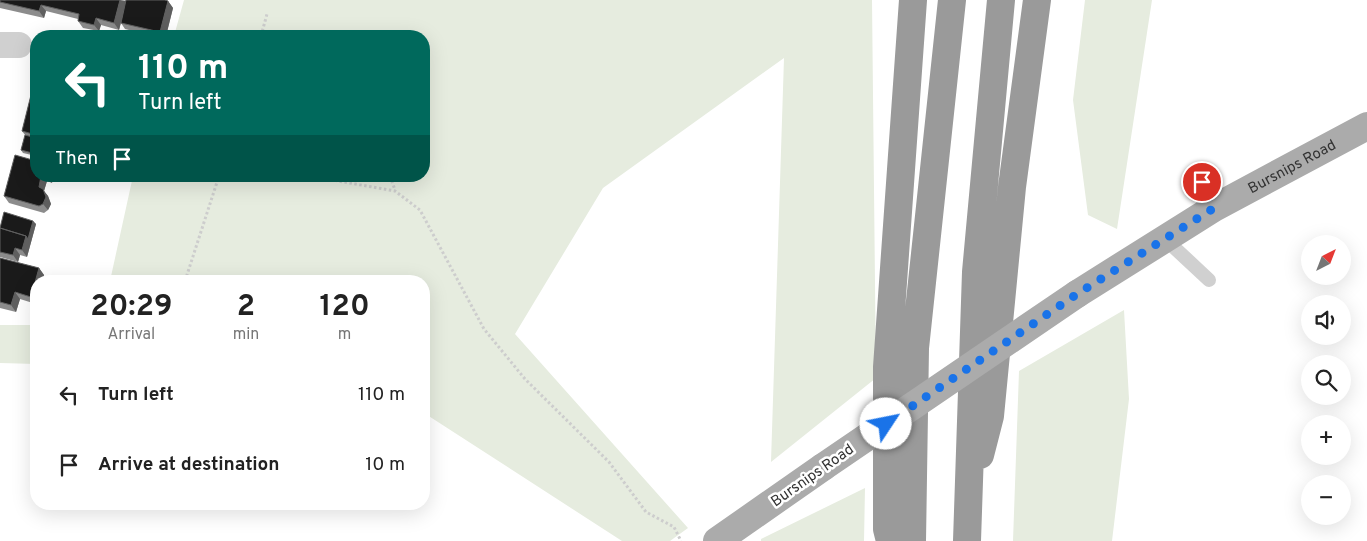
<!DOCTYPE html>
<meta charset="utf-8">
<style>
body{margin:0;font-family:Overpass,sans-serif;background:#f2f2f2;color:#222;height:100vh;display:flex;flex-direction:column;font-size:19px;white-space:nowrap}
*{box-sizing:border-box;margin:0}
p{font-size:16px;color:#767676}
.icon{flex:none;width:28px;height:28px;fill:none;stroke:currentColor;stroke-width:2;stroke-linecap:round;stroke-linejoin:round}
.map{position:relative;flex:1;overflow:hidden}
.side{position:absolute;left:30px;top:275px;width:400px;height:235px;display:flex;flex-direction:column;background:#fff;border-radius:20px;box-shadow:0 5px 20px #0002}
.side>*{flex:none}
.guide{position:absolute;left:30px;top:30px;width:400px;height:152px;border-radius:20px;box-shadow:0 5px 20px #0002;background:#00695c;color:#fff;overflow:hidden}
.needle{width:32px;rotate:42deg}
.controls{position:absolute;left:1301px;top:235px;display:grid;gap:10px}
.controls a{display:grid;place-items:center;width:50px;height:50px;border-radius:50%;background:#fff;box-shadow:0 5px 20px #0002;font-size:25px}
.pin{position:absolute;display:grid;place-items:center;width:42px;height:42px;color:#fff;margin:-21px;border:2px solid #fff;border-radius:50%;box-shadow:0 1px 5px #0007}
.me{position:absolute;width:55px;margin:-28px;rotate:56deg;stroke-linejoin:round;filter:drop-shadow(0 0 4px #0008)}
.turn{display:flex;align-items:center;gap:18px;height:105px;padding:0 25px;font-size:22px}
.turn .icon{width:65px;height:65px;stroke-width:2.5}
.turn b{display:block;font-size:35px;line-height:42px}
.then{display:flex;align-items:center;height:48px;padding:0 25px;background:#0003;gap:10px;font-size:19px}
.eta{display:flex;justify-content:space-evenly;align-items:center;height:85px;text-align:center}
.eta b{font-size:30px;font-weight:700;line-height:35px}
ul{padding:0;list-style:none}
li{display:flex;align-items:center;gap:15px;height:70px;padding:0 25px}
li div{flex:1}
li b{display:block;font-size:19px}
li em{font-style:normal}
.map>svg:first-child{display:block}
.green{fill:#e6ecdf}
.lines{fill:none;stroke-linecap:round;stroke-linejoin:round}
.path{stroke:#cdcdcd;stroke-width:3;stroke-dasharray:2.5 2.5;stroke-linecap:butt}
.service{stroke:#d0d0d0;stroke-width:14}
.minor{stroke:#d0d0d0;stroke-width:26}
.primary{stroke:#ababab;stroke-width:28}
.motorway{stroke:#9a9a9a;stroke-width:28}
.primary-bridge{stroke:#ababab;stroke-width:28}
.wall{fill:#8c8c8c}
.shaded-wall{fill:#5f5f5f}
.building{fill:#1a1a1a;stroke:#5f5f5f}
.route{stroke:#1a73e8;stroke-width:9;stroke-dasharray:0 16.2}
.labels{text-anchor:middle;stroke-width:5;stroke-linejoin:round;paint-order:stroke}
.street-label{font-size:15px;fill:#333;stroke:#fff}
</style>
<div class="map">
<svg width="1367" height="541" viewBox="0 0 1367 541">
<rect width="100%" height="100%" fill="#fff"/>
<path class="green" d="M184 0H872L876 378 771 462 784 58 603 188 515 334 688 528 670 541H622L424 413V281H110L133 176H424V36H174Z
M1085 0H1152L1117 229 1088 215 1073 100Z
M1124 310 1129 399 1112 541H1013L1019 371Z
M0 325H36V364L0 363Z
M865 488 864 541H761V539Z"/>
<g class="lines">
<path class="path" d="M261 36 267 14
M310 176 395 191 420 210 484 329 525 379 609 462 646 512 674 527 681 541
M390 176 395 190
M185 281 219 176"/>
<path class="service" d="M1203 182 1214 208
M1164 238 1209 280"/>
<path class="minor" d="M0 45H19"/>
<g class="primary">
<path id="s1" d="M1077 294 1214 208 1367 126"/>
<path d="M717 541 823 467"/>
</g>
<path class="motorway" d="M980 455 990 416 1012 187 1037 0
M890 541 887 529V367L913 0
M912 541 915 348 952 0
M967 541 976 272 1001 0"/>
<path class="primary-bridge" d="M823 467 1077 294"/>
</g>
<path class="wall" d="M0 0 168 1 173 8 166 36H153L125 29 121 23 119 30 101 25 99 31 83 28 78 21V19L46 11 44 18 0 8Z
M36 75V156L23 153 21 150 25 135 22 131Z
M36 176H53L52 183 47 181 44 191 48 196 51 204 48 210 44 213 9 203 4 196Z
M33 221 36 224 27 257 20 255 18 262 0 257V226Z
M0 258 39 268 44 275 42 281H36V304L20 299 16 312 0 308Z"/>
<path class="shaded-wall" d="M120 0 126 1 119 30 114 23Z
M168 1 173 8 166 36H163L160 32Z
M41 5 46 11 44 18 39 11Z
M96 18 101 25 99 31 94 25Z
M41 176H43L47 181 44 191 48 196 51 204 48 210 43 204 39 187Z
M47 176H53L52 183Z
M33 221 36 224 27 257 22 250 26 236Z
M15 248 20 255 18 262 13 255Z
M39 268 44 275 42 281H36V304L31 297Z
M15 292 20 299 16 312 11 305Z"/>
<path class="building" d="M0 0H120L114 23 96 18 94 25 78 21 79 14 41 5 39 11 0 2Z
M126 0H165L168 1 160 32 121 23Z
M36 75V135L22 131Z
M25 135 36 138V154L21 150Z
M15 155 36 161V176H41L39 187 43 189 46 197 43 204 39 206 4 196Z
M4 212 33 221 28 239 26 236 0 228Z
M0 228 26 236 22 250 15 248 13 255 0 252Z
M0 258 39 268 31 297 15 292 11 305 0 302Z"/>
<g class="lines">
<path class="route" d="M886 424 1077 294 1214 208 1202 182"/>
</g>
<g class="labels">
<g class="street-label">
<text dy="5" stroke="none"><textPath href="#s1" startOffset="250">Bursnips Road</textPath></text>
<text transform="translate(812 475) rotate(-35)" y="5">Bursnips Road</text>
</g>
</g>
</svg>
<div class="controls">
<a><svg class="needle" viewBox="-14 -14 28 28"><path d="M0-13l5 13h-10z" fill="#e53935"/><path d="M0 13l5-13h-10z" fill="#767676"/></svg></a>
<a><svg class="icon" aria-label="sound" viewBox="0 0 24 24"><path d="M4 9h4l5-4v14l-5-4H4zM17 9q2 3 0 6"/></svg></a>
<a><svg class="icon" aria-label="search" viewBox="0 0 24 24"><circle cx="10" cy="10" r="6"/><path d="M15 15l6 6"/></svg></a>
<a>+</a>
<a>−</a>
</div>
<div class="pin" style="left:1202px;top:182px;background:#d93025"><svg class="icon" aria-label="arrive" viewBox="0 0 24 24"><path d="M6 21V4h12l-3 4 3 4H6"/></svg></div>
<svg class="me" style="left:886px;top:424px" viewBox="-20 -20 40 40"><circle r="19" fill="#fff"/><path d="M0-13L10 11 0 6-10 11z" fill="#1a73e8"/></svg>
<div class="guide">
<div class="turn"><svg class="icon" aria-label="left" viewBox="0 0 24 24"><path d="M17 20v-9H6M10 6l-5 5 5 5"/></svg><div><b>110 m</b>Turn left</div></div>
<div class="then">Then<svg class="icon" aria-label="arrive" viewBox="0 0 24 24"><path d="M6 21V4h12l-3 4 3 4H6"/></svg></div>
</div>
<section class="side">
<div class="eta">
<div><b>20:29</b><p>Arrival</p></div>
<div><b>2</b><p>min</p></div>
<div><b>120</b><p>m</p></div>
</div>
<ul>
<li><svg class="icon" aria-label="left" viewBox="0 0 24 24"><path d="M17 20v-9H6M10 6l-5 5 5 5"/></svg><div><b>Turn left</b></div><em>110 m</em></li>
<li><svg class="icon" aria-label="arrive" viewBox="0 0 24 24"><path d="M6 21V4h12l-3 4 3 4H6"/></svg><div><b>Arrive at destination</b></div><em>10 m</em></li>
</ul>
</section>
</div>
